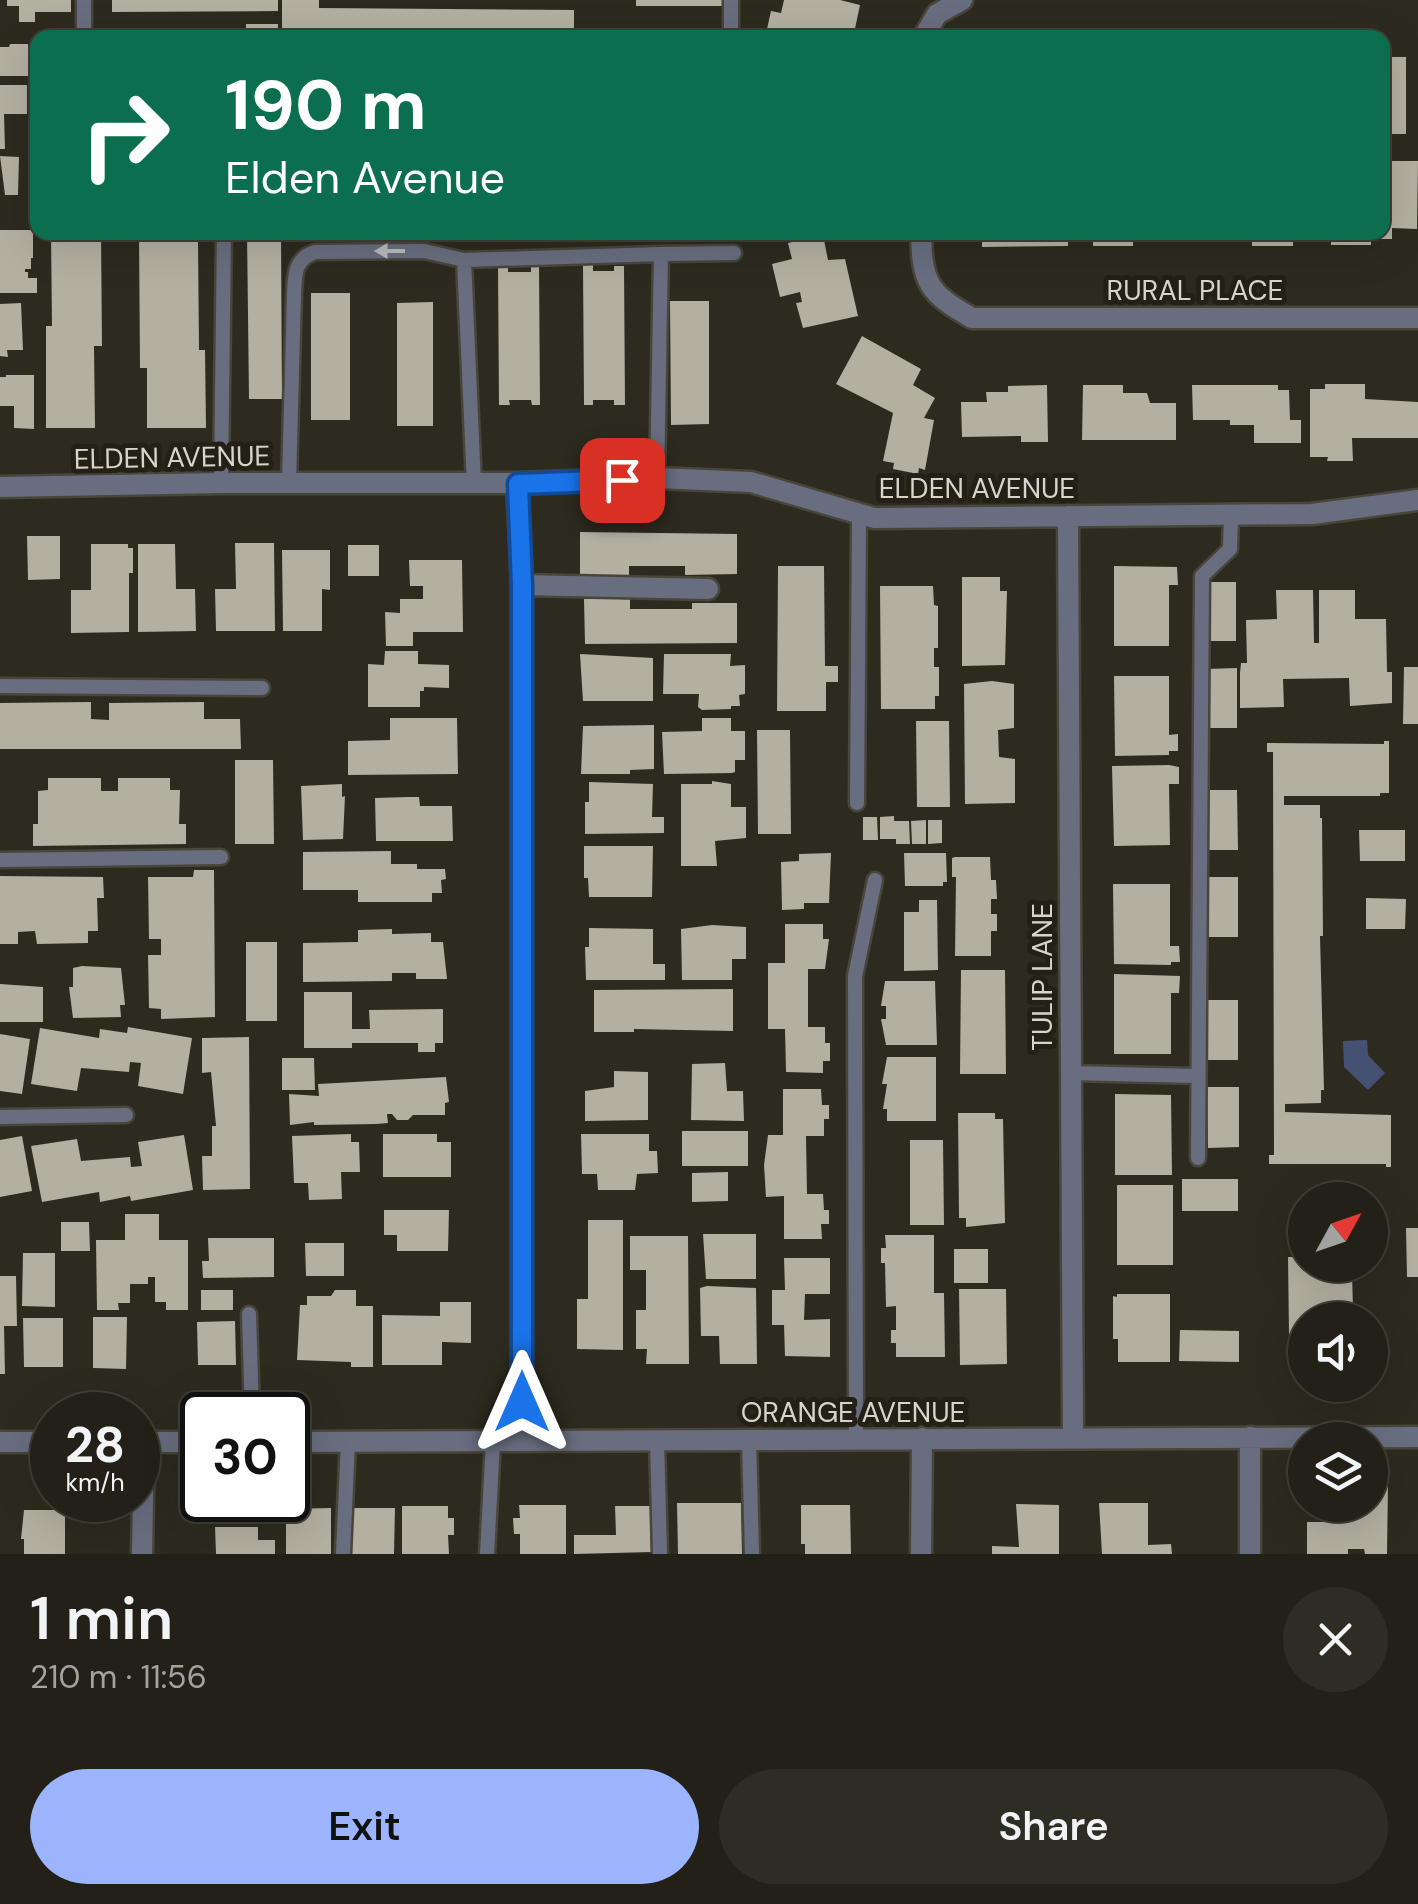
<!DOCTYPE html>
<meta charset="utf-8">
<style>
body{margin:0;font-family:"DM Sans",sans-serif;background:#2e2d24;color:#f1f3f6;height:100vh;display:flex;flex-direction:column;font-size:38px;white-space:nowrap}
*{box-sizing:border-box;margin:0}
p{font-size:32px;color:#a2a3a1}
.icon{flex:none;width:55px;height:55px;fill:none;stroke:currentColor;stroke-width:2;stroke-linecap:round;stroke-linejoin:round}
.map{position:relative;height:1554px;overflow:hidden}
.sheet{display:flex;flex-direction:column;background:#222017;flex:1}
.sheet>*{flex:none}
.banner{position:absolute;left:30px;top:30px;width:1360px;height:210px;border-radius:20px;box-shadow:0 10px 40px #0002,0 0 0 2px #3f3e36;background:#0b6e4f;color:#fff;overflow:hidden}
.needle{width:65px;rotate:50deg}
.controls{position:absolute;left:1288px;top:1182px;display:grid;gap:20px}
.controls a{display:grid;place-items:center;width:100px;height:100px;border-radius:50%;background:#222017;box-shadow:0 10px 40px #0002,0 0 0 2px #3f3e36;font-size:50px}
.speed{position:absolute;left:30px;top:1392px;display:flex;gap:20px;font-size:50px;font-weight:700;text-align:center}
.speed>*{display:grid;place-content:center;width:130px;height:130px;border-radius:50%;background:#222017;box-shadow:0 10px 40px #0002,0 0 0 2px #3f3e36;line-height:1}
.speed small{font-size:25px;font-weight:400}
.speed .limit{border:5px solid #111;border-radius:15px;background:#fff;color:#111}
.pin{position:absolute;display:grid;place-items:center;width:85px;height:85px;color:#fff;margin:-42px;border-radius:20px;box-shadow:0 5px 15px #0006}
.me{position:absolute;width:110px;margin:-55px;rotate:0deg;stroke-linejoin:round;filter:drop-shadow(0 0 8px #0008)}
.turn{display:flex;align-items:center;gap:35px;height:210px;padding:0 30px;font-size:45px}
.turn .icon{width:130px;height:130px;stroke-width:2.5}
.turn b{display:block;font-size:70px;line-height:85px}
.round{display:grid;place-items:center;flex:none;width:105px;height:105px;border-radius:52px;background:#2e2d24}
.overview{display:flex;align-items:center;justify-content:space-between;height:170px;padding:0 30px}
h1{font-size:60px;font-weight:600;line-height:75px}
.action{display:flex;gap:20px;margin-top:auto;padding:20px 30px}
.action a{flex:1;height:115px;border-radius:60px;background:#9bb4fd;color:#111;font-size:40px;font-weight:600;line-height:115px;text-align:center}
.action a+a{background:#2e2d24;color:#f1f3f6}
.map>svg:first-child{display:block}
.water{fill:#445173}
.building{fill:#b3afa1}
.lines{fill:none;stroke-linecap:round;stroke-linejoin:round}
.lane-casing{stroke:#48453b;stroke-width:19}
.street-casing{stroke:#48453b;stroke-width:25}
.lane{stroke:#686e7f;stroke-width:14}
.street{stroke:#686e7f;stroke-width:20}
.oneway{fill:#bababa}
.route-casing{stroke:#114b97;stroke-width:25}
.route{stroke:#1a73e8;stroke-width:18}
.labels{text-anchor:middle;stroke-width:10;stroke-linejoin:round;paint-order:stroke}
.street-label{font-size:28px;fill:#d6d4cd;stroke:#232015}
</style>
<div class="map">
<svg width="1418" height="1554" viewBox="0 0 1418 1554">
<rect width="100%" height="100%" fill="#2d2a1f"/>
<path class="water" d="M1367 1040 1368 1055 1385 1073 1368 1090 1344 1067 1343 1041Z"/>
<path class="building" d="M7 0H71V12H35V22H19V6H7Z
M112 0H278V11L112 12Z
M282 0H319V8L574 10V38H282Z
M636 0H724V6H636Z
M784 0H840L860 5 853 38H765L771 11 781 13Z
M246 24H278V38H246Z
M10 44H28L29 76H0V47H9Z
M1382 57H1406V134H1382Z
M0 85H27V114H4L5 149H0Z
M0 156 19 157 18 195H5Z
M1388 161H1418L1417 229 1392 228V239H1371V245H1331V232H1382V194H1388Z
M0 230H33V258H31V269H25V272H28V278H37V293H0Z
M51 232H101L102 346H94L95 428H46V326H52Z
M139 232H205V242H198L199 350H205L206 428H147V368H140Z
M247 232H281L282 399H249Z
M284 232H715V237H284Z
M971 232H1068V246L982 247V241H971Z
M1093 232H1154V239H1133V246H1093Z
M1252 232H1293V246H1252Z
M823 235 828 260 845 259 858 316 803 328 796 303 802 302 800 292 780 297 772 264 792 259 788 243Z
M583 265H593V271H614V266H624L625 405H614V400H593V405H584Z
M498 266H508V272H531V266H539L540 405H532L531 400H509L510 405H499Z
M311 293H350V420H311Z
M670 301H709V424L671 425Z
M433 302V426H397V303Z
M21 303 23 350H7L8 357 0 356V304Z
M862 336 921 369 913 385 935 398 924 418 934 420 925 470 919 468 918 474 893 469 894 463 883 461 893 413 836 384Z
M6 375H34V429L14 428V406H0V377H6Z
M1325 384H1365V399L1418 402V438H1352L1353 461H1327L1328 457H1310V389H1325Z
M1047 385 1048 442H1021V436L962 437 961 402H987L986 392H1008V386Z
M1083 385H1123V393H1147L1150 403H1176V440H1082Z
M1192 385H1278V390H1289L1290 420H1301V443H1254V425H1230V420H1193Z
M580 532 737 534V574L685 575V566H629V576H580Z
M27 536H60V579L28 580Z
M235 543H274L275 631H216L215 589H236Z
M91 544H128V548H133V573H129V632L71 633V590H91Z
M138 544H175L176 589H195L196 631 138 632Z
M348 545H379V576H348Z
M282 550H330V590L322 589V631H283Z
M409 560H462L463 632H413V646H386L385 612 400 613V599H423V586H410Z
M778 566H824L825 666H838V682H826V711H777Z
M1114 566 1177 567 1178 585H1169V646H1114Z
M962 577H1000V591H1007L1005 665 962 666Z
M1205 582H1236V641H1206Z
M880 586H933L934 605 938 606V648H934V667H939V696H935V709H881Z
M1276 590H1313L1314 643H1319V590H1355V619H1386L1387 672H1392V703L1350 706 1349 678 1283 679 1284 707 1240 708V673L1241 663H1247L1246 620 1277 619Z
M584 599H630V609H692V603H737V643L585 644Z
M385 651H418V664L449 665V688L424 687V691H420V707H368V664L384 665Z
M580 654 653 658V701H583Z
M664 654H731L730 666 745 665V694L739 695 740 706H731V709L702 710 698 707 699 694H663Z
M1404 667H1418V724H1403Z
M1237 668V728H1207L1206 669Z
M1114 676H1169V735L1178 734V751H1169V755L1115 756Z
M992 681 1014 684V728L998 730 999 757 1015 759V803L965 804 964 684Z
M91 702V719L109 720V703L204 702V719H240L241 749H0V703Z
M390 718H457L458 774 348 775V741L390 740Z
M702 718H731V731H745V760H735V772L732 773 664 774 662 732 702 731Z
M916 721H949L950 807H917Z
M654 725V769L630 770V774H581L583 726Z
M757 730H790L791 834H758Z
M1384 741H1389V793H1380V796H1284V805H1320V818H1322L1323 936H1320L1324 1090H1321V1103L1285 1104V1112L1391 1115V1167H1386V1164H1269V1155H1274L1273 752H1267V743L1384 744Z
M235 760H273L274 844H235Z
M1169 765 1179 767V784H1169L1170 845 1114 846 1112 766Z
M48 778H101V791H118V778H170V790H180L179 824H186V844L33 846V824H38V791L48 790Z
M712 781 731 784V807H746V838L715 841 717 866H681V784H712Z
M589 782 653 784 652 817H664V833L585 834V802H589Z
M342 784V797L345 796 343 839 303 840 301 786Z
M1206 790H1237L1238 850H1206Z
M408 797H419L420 806H452L453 841H376L375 798Z
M894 816V821H909L910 844H896V839H880V817Z
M863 817H877L878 840H863Z
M926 820V844H912L911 821Z
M928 820H942V843L928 844Z
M1359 830H1405V861H1360Z
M584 846H653L652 897H589L588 878H584Z
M391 851V864H417V869H445L446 879 441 880 442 893H432V902H358V890H303V852Z
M831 853 829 903H804V909L782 910 781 862 799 861V854Z
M904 853H946L947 882H943V886H905Z
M955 857H990L991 880H996L997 899H991V914H997V931H991V956H955L956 877H952V858Z
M194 870H214L215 1017 161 1019V1009L149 1008 148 955H161V939H149L148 877H193Z
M0 876 103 877 104 898H97L98 931H88V943L37 944 35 931 18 932V944H0Z
M1207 877H1238V937H1207Z
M1113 884H1170V946H1179L1180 962H1171V965L1114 964Z
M1366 898 1406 899 1405 929H1366Z
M919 900H937L938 970 904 971V912H919Z
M785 924H823V939H829L825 969H808V1027H825V1043H830V1061H823V1073L786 1072 785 1029H768V963H785Z
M712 925 746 927V959H732V980H682L681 929Z
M589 928 653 929V964H665V980H586L585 947H589Z
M392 929V934L431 933V942H443L447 979H416V973H392V981L303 982V943L358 942V930Z
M246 942H277V1021H246Z
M82 966 121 968 125 1005H120L121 1017 73 1018 69 987H73V968Z
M961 970H1005L1006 1074H960Z
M1114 974 1180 976 1179 993H1171V1054H1114Z
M885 981H935L937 1045H886L881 1019H886V1006H881Z
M0 984 43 987V1022H0Z
M733 989V1031L634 1029V1032H594V990Z
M304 992H352V1029H370L369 1010 443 1009V1043H435V1052H418V1043H352V1048H304Z
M1207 1000H1238V1060H1207Z
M128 1027 192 1038 183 1094 138 1086 141 1063 130 1062 129 1072 81 1068 77 1091 31 1084 40 1028 99 1038 100 1029 127 1033Z
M0 1034 30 1039 22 1094 0 1091Z
M249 1037 250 1189 203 1190 202 1156H212V1126H216L211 1072 202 1073V1038Z
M887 1057H936V1121H887V1109H883L887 1084H882Z
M282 1058H314L315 1090H282Z
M725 1063 727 1091H743L744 1121 691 1120 692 1064Z
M614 1071 648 1072V1120L585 1121V1091L614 1087Z
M446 1077 449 1102 445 1103V1115H413L408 1120H397L392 1114H387L388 1123 376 1124 314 1125V1122L290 1125 289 1094 319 1096 318 1084Z
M1207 1087H1239V1147L1208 1148Z
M783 1089H821L822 1105H829V1119H824V1136H806L807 1194H823L824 1210H829V1224H821L822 1239H784V1196L766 1197 764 1165 768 1135H783Z
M1115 1094 1171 1095 1172 1175H1115Z
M958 1113H995V1119H1003L1005 1223 966 1227V1218H959Z
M682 1131H748V1166H682Z
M351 1134V1142H359L360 1172H341L342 1199 309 1200 308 1183H294L292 1136Z
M383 1134H437V1142H451V1177H383Z
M581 1134H649V1151H657L658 1173 637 1174 635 1190H598L597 1174H582Z
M184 1135 193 1190 131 1201 130 1196 100 1202 99 1192 42 1202 31 1146 77 1139 81 1161 130 1157 131 1167 142 1166 138 1142Z
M22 1136 32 1191 0 1197V1140Z
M910 1140H943L944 1225H910Z
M728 1172V1201L692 1202V1173Z
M1182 1179H1238V1211H1182Z
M1117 1185H1173V1265H1117Z
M384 1210H449L448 1251H397V1235H384Z
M125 1214H159V1240H188V1310H166V1302H155V1277H148V1284H130V1303H118L119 1310H97L96 1240H125Z
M588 1220H623V1350L577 1349V1299H588Z
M61 1222H89L90 1251H61Z
M1406 1228H1418V1277H1407Z
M703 1234H756V1279H706Z
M885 1235H934V1293H944L945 1357H896V1343H891V1330H896V1306L886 1307 885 1263H881V1248H886Z
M630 1236H688L689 1364H646L647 1349H636V1310H646V1270H630Z
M208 1238H274V1277L203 1278 202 1261H209Z
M305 1243H344V1276H306Z
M954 1249H988V1283H954Z
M23 1253H55V1307L22 1306Z
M1288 1257H1305V1265H1315V1270H1329V1265H1344L1345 1273H1352L1353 1309H1324V1320H1305V1335H1289Z
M784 1258H830V1294H805L804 1320 830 1319V1357L785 1356 784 1325H772V1290H785Z
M0 1276H16L17 1326H4L5 1374H0Z
M707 1286 756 1288 757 1364H720L719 1336H701L700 1288Z
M959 1289H1006L1007 1364 960 1365Z
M201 1290H233V1310H201Z
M335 1290H356V1306H373V1367H351V1362L297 1360 300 1305H307V1296H331Z
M1117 1294H1170V1362H1118V1339H1113V1296L1117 1297Z
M440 1302H471V1343L442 1342V1365H382V1315L440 1316Z
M93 1317H127L126 1369 93 1368Z
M23 1318H63V1367H24Z
M235 1321 236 1365H198L197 1322Z
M1180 1330 1239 1331V1362L1179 1361Z
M1370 1485H1388L1387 1554H1365L1364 1549H1348V1554H1307V1522H1345V1505H1370Z
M677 1503H741L742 1554H678Z
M1099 1503H1148V1545L1171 1544 1172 1554H1102Z
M1016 1504 1059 1505V1554H992V1546L1019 1547Z
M519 1505H566V1554H520V1534H514L513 1518H520Z
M801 1505H850L851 1554H805V1544H801Z
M402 1506H448V1518H454V1535H448L449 1554H402Z
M615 1506H650L651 1552 574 1554V1535H616Z
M331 1508V1554H286V1509Z
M350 1508H395L394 1554H350Z
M24 1510H65V1554H24V1539H21Z
M215 1527H258V1540H275V1554H216Z"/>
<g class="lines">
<defs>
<path id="lane" d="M84 0V37L89 38
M731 0V38
M657 478 661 254 734 253
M221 483 224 232
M289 483 294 295C295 275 294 259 315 252L424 251 464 260
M474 484 464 260 661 254
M0 686 262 688
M857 803 859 513
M0 860 221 857
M1070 1073 1197 1076
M0 1117 126 1115
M1198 1158 1202 576 1230 549 1231 515
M249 1314 252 1415
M856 1439 855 976 875 880
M657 1440 660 1554
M749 1440 752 1554
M343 1554 348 1441
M487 1554 493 1441"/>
<path id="street" d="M923 38 937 14 962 0
M921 232C922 283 928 293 972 318H1418
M517 483 522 585V1440
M0 487 221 483H517L657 478 751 482 874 518 1312 514 1418 500
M1068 516 1073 1438
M522 585 708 589
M0 1442H52
M138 1442H202
M288 1442 1418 1437
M142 1554 144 1442
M921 1554 922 1438
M1250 1554V1437"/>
</defs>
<use href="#lane" class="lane-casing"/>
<use href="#street" class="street-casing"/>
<use href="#lane" class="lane"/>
<use href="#street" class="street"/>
</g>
<defs><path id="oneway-solid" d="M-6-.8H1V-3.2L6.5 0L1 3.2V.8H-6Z" transform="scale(2.5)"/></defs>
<use class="oneway" href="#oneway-solid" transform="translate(390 251) rotate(180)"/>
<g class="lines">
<defs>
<path id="route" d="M522 1402V585L518 484 622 480"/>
</defs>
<use href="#route" class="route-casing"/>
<use href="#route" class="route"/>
</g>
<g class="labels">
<g class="street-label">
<text x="1195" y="300">RURAL PLACE</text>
<text transform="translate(172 457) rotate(-1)" y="10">ELDEN AVENUE</text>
<text x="977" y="498">ELDEN AVENUE</text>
<text transform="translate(1042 977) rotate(-90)" y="10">TULIP LANE</text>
<text x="853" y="1422">ORANGE AVENUE</text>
</g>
</g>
</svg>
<div class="controls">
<a><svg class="needle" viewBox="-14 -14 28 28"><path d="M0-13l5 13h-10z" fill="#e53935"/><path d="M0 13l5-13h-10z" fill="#a2a3a1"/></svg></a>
<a><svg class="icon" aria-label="sound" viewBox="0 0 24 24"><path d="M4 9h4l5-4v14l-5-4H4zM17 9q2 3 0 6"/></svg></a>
<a><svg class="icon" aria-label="layers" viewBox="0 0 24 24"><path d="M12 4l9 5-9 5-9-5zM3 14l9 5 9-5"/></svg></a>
</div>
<div class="speed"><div>28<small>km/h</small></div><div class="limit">30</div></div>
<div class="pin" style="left:622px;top:480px;background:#d93025"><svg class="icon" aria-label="arrive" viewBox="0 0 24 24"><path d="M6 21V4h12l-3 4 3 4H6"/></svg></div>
<svg class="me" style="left:522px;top:1402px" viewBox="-20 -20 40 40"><path d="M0-17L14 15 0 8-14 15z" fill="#1a73e8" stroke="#fff" stroke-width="4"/></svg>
<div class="banner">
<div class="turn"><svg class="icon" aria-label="right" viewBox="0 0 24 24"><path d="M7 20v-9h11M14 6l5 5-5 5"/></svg><div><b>190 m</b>Elden Avenue</div></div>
</div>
</div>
<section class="sheet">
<div class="overview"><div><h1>1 min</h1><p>210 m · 11:56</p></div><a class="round"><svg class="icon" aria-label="close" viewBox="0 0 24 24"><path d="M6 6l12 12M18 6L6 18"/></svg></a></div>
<div class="action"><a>Exit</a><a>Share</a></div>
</section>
